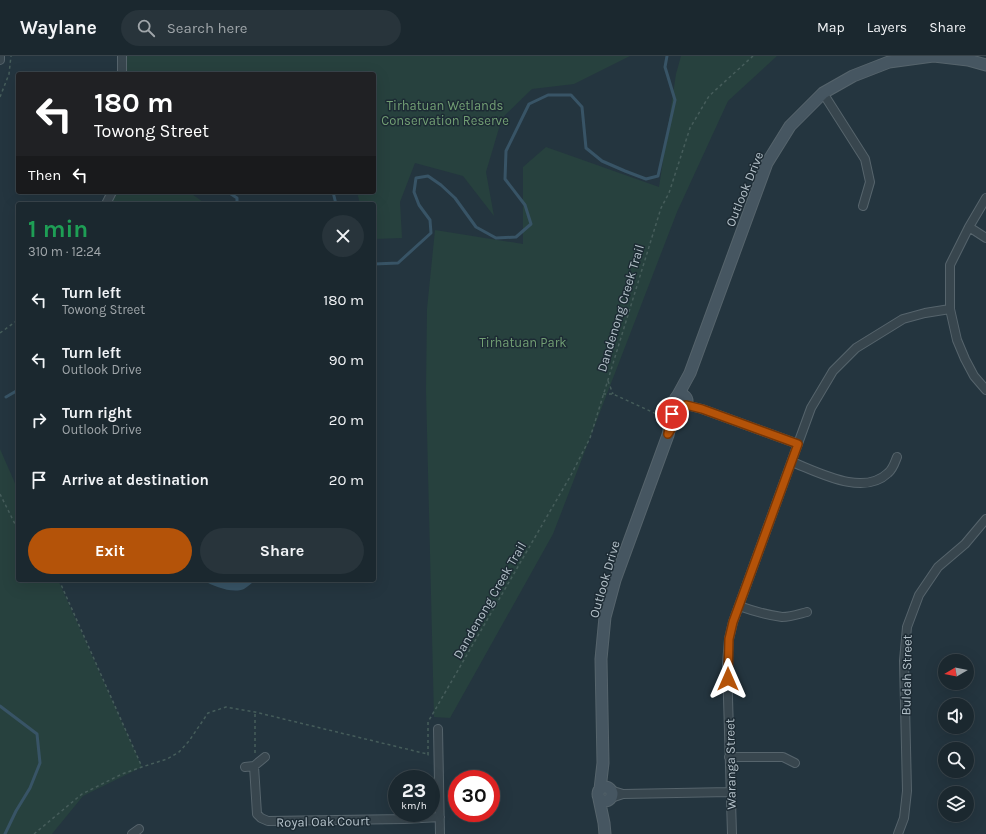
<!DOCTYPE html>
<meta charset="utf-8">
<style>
body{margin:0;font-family:Karla,sans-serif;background:#28343b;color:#f1f3f6;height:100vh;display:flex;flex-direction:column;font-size:15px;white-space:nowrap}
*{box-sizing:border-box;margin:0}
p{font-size:13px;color:#a0a6aa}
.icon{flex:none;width:22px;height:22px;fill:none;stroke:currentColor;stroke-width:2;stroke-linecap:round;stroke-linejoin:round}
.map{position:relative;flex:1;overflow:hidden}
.panel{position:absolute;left:16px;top:146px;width:360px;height:380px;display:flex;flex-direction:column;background:#1b282f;border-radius:4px;box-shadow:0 4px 16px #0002,0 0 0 1px #39444b}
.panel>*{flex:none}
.guide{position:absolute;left:16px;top:16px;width:360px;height:122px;border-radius:4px;box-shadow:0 4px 16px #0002,0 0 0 1px #39444b;background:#202124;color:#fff;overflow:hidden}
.needle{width:26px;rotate:260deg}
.buttons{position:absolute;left:938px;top:598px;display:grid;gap:8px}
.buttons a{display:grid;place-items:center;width:36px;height:36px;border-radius:50%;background:#1b282f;box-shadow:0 4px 16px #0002,0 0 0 1px #39444b;font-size:20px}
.speed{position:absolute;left:388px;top:714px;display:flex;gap:8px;font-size:20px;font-weight:700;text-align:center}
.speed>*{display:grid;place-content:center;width:52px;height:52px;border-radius:50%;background:#1b282f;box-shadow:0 4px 16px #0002,0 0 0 1px #39444b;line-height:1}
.speed small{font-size:10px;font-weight:400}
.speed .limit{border:6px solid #d22;background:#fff;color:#111}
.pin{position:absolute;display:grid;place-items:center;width:34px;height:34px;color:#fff;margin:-17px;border:2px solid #fff;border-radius:50%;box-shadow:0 1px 4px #0007}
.me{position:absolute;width:44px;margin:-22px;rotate:0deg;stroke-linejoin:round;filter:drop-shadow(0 0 3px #0008)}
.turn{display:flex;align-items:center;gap:14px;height:84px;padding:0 12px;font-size:18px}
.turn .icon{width:52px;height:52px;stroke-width:2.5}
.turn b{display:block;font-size:28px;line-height:34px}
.then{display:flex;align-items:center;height:38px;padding:0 12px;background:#0003;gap:8px;font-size:15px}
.round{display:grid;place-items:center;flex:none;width:42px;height:42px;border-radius:21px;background:#28343b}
.headline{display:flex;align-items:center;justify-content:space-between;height:68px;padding:0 12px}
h1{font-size:24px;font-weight:700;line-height:30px;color:#1e9e55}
.button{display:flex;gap:8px;margin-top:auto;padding:8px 12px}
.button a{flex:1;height:46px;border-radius:24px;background:#b45309;color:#fff;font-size:16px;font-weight:700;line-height:46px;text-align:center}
.button a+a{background:#28343b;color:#f1f3f6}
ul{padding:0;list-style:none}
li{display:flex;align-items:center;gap:12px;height:60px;padding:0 12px}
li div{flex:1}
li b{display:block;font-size:15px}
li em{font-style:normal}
header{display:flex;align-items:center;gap:24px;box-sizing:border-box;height:56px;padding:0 20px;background:#1b282f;border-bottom:1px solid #39444b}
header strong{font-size:19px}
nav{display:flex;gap:22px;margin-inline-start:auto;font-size:14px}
.search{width:280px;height:36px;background:#28343b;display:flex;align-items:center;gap:10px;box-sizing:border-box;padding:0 14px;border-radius:22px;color:#a0a6aa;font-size:15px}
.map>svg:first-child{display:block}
.green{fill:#27413e}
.water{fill:#385466}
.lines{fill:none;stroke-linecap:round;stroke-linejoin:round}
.stream{stroke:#385466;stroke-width:3}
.street-casing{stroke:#56646c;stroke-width:10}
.secondary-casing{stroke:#56646c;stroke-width:13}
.path{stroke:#465d5b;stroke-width:1.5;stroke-dasharray:3 3;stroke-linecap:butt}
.street{stroke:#38464e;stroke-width:8}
.secondary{stroke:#465661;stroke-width:11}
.route-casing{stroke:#753606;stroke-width:10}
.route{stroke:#b45309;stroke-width:7}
.labels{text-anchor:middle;stroke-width:3;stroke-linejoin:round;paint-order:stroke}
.park-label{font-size:13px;fill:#729f74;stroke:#1d2b34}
.street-label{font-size:13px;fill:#b4c1c9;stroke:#1d2b34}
</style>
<header>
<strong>Waylane</strong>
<div class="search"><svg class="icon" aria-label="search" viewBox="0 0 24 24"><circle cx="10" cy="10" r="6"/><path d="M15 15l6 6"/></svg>Search here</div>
<nav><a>Map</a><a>Layers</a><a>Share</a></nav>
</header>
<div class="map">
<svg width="986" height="778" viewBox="0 0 986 778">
<rect width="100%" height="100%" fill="#24353f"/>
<path class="green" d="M122 0H630L574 28 532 33 502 62 486 116 494 160 463 120 415 107 400 146 402 182 374 183V148H360L357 136H374V18H122Z
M681 0H777L728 45 677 156 553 478 450 662 434 661 426 334 427 253 435 174 523 188V111L546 91 659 131 676 18Z
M112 136H189L206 148H106Z
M0 393 18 434V524H58L142 711 83 740 52 778H0Z"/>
<path class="water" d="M205 524H257C252 526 249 530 244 533 232 538 214 530 204 525Z"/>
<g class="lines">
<path class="stream" d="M228 136 237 142V148
M333 136 336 148
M374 208 398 207 431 177 430 164 419 149 414 136 416 122 428 120 441 129 455 142 476 171 496 182 516 181 531 168 525 149 505 123 506 95 529 48 548 39H571L582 51 586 92 602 105 625 115 646 123 658 120 675 44 665 11 667 0
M6 341 18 334
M0 650 37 678 40 707 30 732 16 755 5 778"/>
<defs>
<path id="street" d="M122 0V18
M0 4V0
M823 37 865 103 870 126 863 150
M986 142 969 171 950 209V253L957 284 965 303 974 320 986 334
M106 148 112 136
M969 171 986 182
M686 349 702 353 798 388
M792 406C818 416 863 441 888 417 893 413 895 406 897 401
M739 550C753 555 768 559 782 561 791 561 799 558 807 556
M438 673 440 778
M729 701H783L795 707
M254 710 257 758 261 762 268 765 404 763 440 761
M245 711 254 710 265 701
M610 734 623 738
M611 742 623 738 730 736
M132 778 139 773
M732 778 727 608 729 583 733 566 811 352 833 315 856 292 903 263 925 257 950 253
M898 778 904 762 907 735 904 605 907 571 919 539 938 511 965 488 986 463"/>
<path id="secondary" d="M934 0 968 4 986 9
M675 345a6 6 0 1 1 12 0a6 6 0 1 1-12 0Z
M678 339 690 317 767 107 790 70 823 37 853 20 889 6 933 0
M598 738a7 7 0 1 1 14 0a7 7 0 1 1-14 0Z
M600 733 603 707 601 603 605 561 615 524 668 379 675 347
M599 743 604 767 605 778"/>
</defs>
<use href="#street" class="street-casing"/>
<use href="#secondary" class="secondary-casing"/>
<path class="path" d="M0 41 9 18 11 0
M0 277 18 264
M608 325 613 338
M603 338H613L661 360
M0 438 18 474
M59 524 142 711
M255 697V656
M34 778 82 738 122 718 142 711 167 703 179 696 189 685 208 657 226 651 255 656 427 698 428 699V666L571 419 590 382 661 152 669 137 690 72 709 40 753 0"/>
<use href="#street" class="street"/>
<use href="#secondary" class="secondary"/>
</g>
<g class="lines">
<defs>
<path id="route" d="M672 358 668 378 686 349 702 353 798 388 733 566 729 583 728 623"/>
</defs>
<use href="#route" class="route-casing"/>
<use href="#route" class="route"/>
</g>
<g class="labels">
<g class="park-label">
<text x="445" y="54">Tirhatuan Wetlands<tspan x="445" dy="15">Conservation Reserve</tspan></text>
<text x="523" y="291">Tirhatuan Park</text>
</g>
<g class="street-label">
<text transform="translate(744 133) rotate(-68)" y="5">Outlook Drive</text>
<text transform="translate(620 252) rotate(-73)" y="5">Dandenong Creek Trail</text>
<text transform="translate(604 523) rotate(-74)" y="5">Outlook Drive</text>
<text transform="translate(489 544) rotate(-60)" y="5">Dandenong Creek Trail</text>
<text transform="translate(906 619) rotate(-89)" y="5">Buldah Street</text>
<text transform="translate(730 708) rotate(-91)" y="5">Waranga Street</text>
<text transform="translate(323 765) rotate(-1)" y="5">Royal Oak Court</text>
</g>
</g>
</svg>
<div class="buttons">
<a><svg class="needle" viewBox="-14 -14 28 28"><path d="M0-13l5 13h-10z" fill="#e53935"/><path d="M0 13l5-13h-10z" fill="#a0a6aa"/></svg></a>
<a><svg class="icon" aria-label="sound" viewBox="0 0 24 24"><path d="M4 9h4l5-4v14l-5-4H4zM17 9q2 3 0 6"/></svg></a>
<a><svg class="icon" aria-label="search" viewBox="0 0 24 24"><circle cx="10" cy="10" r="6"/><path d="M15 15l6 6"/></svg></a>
<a><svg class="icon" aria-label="layers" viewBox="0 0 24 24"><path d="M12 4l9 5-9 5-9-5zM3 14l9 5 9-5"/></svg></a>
</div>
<div class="speed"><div>23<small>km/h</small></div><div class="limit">30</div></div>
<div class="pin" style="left:672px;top:358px;background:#d93025"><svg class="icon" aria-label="arrive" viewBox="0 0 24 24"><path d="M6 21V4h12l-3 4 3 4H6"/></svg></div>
<svg class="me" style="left:728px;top:623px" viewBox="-20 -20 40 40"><path d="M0-17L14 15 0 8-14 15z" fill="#b45309" stroke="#fff" stroke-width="4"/></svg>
<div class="guide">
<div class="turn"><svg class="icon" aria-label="left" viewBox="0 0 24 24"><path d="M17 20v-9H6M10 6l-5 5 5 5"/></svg><div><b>180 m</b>Towong Street</div></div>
<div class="then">Then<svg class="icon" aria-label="left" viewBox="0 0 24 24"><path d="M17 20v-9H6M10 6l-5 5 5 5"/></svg></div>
</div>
<section class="panel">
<div class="headline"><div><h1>1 min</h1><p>310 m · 12:24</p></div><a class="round"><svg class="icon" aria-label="close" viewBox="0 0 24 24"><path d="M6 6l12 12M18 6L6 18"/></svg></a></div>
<ul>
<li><svg class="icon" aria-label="left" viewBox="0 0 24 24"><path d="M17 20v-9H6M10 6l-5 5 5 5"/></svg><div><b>Turn left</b><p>Towong Street</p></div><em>180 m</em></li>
<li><svg class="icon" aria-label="left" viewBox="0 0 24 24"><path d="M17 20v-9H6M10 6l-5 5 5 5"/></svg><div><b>Turn left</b><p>Outlook Drive</p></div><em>90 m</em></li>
<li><svg class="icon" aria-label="right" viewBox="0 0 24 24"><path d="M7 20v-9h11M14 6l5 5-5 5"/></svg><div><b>Turn right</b><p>Outlook Drive</p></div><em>20 m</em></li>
<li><svg class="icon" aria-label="arrive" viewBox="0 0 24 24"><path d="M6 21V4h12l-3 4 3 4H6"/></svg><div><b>Arrive at destination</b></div><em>20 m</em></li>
</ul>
<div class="button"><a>Exit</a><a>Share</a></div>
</section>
</div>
